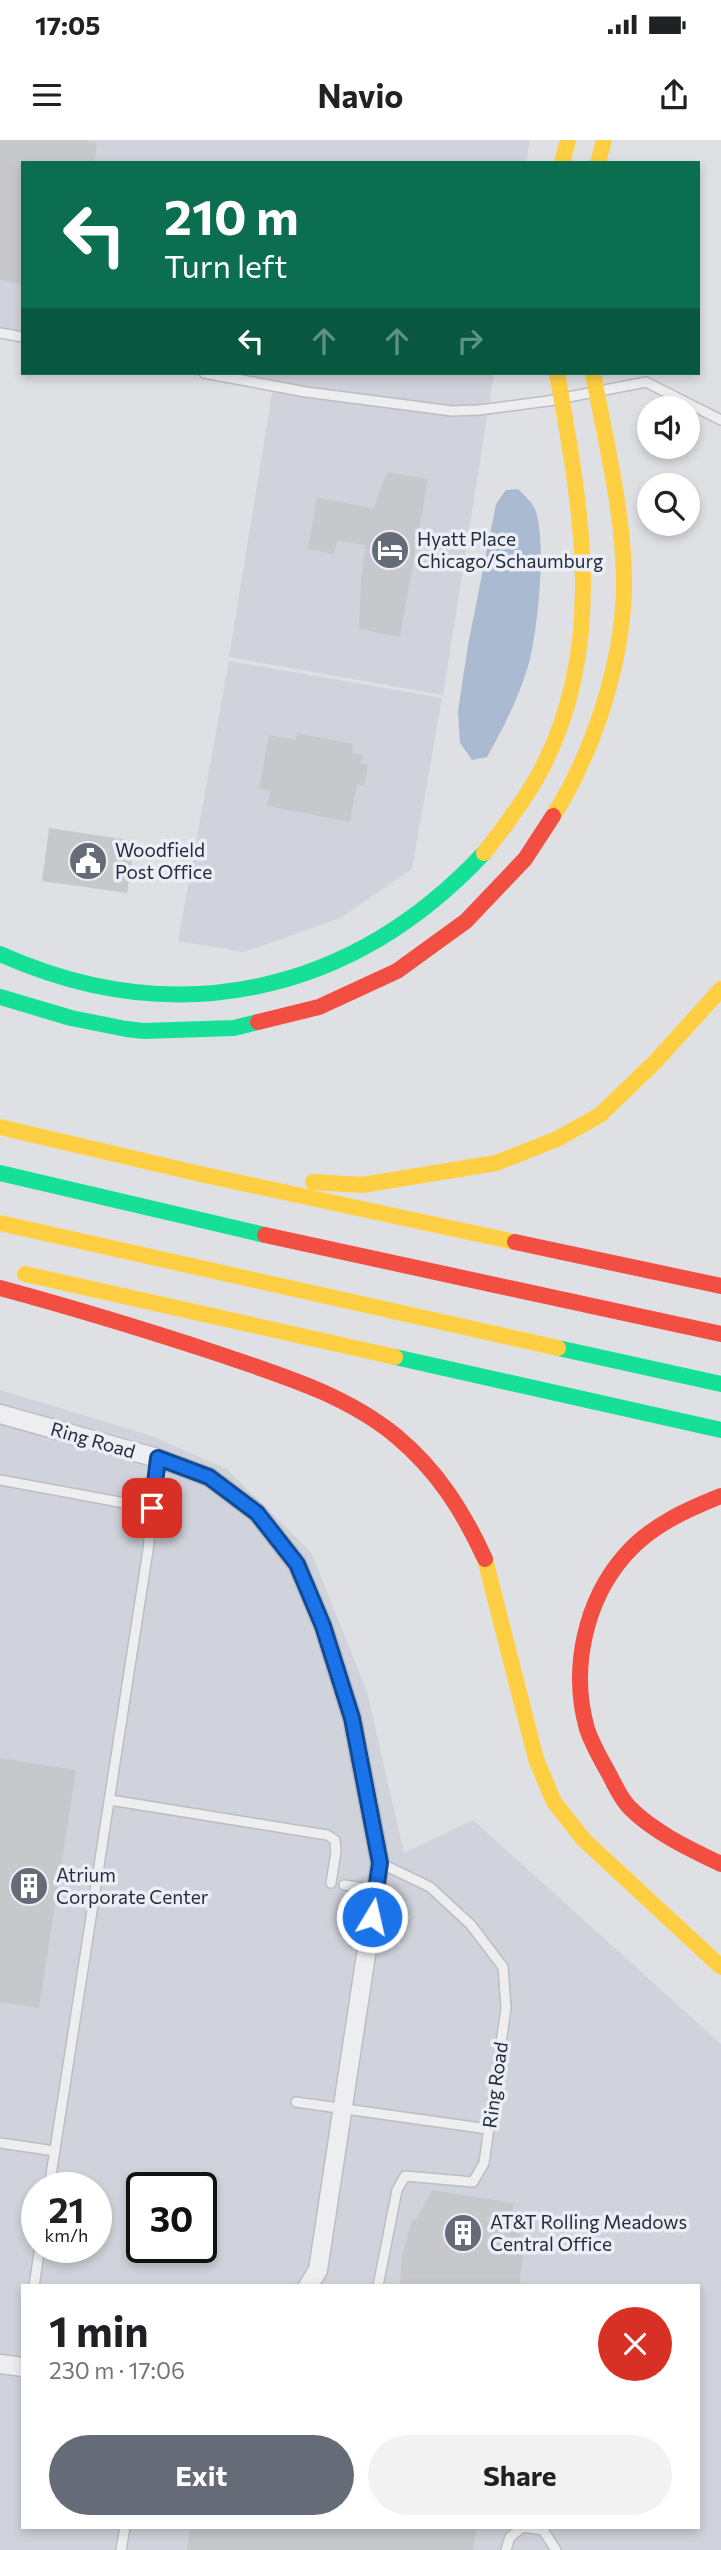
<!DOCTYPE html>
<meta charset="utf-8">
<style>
body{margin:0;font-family:Commissioner,sans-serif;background:#f2f2f2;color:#202124;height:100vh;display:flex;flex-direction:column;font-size:26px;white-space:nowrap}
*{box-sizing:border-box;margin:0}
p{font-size:23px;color:#757577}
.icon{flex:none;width:38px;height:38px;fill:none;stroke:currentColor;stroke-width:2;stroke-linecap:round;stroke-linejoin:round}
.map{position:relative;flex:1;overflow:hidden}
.drawer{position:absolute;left:21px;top:2144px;width:679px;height:245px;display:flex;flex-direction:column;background:#fff;border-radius:0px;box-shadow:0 4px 10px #0003}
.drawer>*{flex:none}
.top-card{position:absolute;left:21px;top:21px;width:679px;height:214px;border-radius:0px;box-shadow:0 4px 10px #0003;background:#0b6e4f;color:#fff;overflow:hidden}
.controls{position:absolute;left:637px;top:256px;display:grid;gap:14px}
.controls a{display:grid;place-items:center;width:63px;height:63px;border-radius:50%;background:#fff;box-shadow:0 4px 10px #0003;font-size:35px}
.speed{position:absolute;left:21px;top:2032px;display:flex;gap:14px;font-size:35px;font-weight:700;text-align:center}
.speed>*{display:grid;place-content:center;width:91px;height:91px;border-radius:50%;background:#fff;box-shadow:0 4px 10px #0003;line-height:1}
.speed small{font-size:18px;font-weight:400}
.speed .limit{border:4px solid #111;border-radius:10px;background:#fff;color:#111}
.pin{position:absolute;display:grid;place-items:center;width:60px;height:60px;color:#fff;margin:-30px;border-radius:14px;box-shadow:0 4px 10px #0006}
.me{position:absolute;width:77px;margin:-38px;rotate:9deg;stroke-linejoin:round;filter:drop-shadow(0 0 5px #0008)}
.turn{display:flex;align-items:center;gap:24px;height:147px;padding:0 28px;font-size:32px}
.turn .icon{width:91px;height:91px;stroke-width:2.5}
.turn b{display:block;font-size:49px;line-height:60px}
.lanes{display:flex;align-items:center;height:66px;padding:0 28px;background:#0003;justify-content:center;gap:35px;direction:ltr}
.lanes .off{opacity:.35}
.round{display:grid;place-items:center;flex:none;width:74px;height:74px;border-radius:37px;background:#f2f2f2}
.head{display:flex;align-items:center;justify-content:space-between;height:119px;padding:0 28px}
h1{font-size:42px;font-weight:700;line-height:52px}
.button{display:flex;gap:14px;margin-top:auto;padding:14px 28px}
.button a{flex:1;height:80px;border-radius:42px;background:#666b78;color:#fff;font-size:28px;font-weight:700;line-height:80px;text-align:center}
.button a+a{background:#f2f2f2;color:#202124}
.status{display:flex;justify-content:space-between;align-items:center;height:49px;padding:0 35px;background:#fff;direction:ltr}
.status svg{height:19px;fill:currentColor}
header{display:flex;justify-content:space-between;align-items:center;height:91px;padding:0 28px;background:#fff;font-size:32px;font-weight:700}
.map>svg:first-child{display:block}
.built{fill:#d0d3db;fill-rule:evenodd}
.water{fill:#aabad1}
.building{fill:#c7c8cc}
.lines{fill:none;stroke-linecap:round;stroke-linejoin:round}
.lane-casing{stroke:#bdbec2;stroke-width:12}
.street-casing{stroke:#bdbec2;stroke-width:21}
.lane{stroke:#eeeef1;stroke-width:9}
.street{stroke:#eeeef1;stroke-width:18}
.fast{stroke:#16e098;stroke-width:16}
.slow{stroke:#ffcf43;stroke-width:16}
.jam{stroke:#f24e42;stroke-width:16}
.route-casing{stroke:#114b97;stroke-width:18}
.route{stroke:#1a73e8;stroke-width:12}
.labels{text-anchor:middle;stroke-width:7;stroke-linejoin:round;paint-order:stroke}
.poi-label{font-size:19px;fill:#252c3e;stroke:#ebeef5;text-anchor:start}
.street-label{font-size:19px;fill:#252c3e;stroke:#ebeef5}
</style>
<div class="status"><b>17:05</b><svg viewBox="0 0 49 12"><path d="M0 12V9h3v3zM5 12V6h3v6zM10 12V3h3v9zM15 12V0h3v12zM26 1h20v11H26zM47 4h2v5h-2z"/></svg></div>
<header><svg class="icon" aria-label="menu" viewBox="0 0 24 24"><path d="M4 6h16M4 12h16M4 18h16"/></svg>Navio<svg class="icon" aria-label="share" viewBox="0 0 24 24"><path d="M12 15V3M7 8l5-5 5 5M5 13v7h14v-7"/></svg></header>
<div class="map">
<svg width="721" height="2410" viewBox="0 0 721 2410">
<rect width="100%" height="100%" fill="#dfe0e4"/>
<path class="built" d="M0 0H530L526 23H23V191L0 187Z
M235 233H494L443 555 229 517 274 241Z
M229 521 442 558 412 729 340 778 244 812 178 801Z
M0 1250 152 1296 227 1329 311 1412 367 1552 404 1713 473 1680 721 1904V2410H0ZM37 2048H96V2107H37ZM142 2048H201V2107H142ZM23 2146H698V2387H23Z"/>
<path class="water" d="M518 349C524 355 531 361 535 369 547 400 538 486 530 519 521 553 504 587 487 617L472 620 460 603 458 571 468 505 496 364 506 350Z"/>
<path class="building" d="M0 0H81L97 3 94 23H23V144L0 140Z
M387 332 428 339 400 497 359 489 361 440 366 405 337 401 334 414 308 409 317 358 374 368Z
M297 593 353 604 352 613 363 615 361 624 368 625 364 645 357 644 350 682 267 666 270 651 259 649 269 595 296 600Z
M49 688 135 701 127 753 42 741Z
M0 1618 76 1630 39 1868 0 1862Z
M432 2050 514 2063 511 2083 525 2103 519 2146H400L402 2115 412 2079H416Z
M190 2387H477L473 2410H187Z"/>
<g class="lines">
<defs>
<path id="lane" d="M0 193 23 197
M204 233 306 252 452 271 479 270 548 261 646 242 721 280
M0 1340 152 1368
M110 1660 327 1695 335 1700 336 1712 331 1743
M344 1745 376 1750
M296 1962 488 1989
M0 2003 55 2011
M49 2048 148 1410 157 1318
M34 2146 40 2107
M378 2146 397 2050 405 2036 473 2042 484 2023 506 1868 503 1827 471 1785 430 1747 380 1723
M523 2387 543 2390 556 2410
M121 2410 125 2387
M506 2410 510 2397 523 2387"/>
<path id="street" d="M0 1274 157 1318 209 1337 257 1373 297 1424 323 1486 352 1578 380 1723 318 2130 308 2146
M0 2224 23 2227"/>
</defs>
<use href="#lane" class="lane-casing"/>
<use href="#street" class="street-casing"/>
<use href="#lane" class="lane"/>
<use href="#street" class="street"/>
<path class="fast" d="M0 814C177 893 352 854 484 713
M0 857 71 878 126 889 144 891 234 888 258 882
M0 1033 265 1095
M558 1208 721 1244
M395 1217 721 1290"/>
<path class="slow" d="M562 23 568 0
M598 23 604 0
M553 676C593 613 622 525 624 450 625 377 606 304 593 233
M484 713C504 688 523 662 539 634 608 508 581 368 557 233
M0 987 200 1034 515 1102
M313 1042 362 1045 496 1023 557 999 600 975 655 922 721 849
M0 1083 558 1208
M25 1134 395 1217
M485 1419 536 1619 554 1662 584 1700 721 1827"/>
<path class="jam" d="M258 882 319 867 397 831 466 781 525 719 553 676
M265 1095 721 1194
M515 1102 721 1146
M0 1148C74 1168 146 1190 219 1214 280 1235 345 1254 396 1296 437 1330 463 1371 485 1419
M721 1356C686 1370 652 1385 626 1414 585 1460 570 1529 587 1589 592 1604 600 1618 608 1632 615 1645 620 1658 630 1668 655 1693 690 1709 721 1724"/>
</g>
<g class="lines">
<defs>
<path id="route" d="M152 1368 158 1318 209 1337 257 1373 297 1424 323 1486 352 1578 380 1723 372 1777"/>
</defs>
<use href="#route" class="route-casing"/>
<use href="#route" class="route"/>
</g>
<defs>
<symbol id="hotel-disc" viewBox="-11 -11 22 22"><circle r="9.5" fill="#666b78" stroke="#ebeef5"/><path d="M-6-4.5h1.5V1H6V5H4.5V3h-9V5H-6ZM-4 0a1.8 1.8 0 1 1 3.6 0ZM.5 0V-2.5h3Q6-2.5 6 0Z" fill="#fff"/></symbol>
<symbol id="civic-disc" viewBox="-11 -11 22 22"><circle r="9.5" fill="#666b78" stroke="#ebeef5"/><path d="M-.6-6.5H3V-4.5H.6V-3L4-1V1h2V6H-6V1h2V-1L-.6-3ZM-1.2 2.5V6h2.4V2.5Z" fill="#fff"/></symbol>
<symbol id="building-disc" viewBox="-11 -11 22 22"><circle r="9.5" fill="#666b78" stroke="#ebeef5"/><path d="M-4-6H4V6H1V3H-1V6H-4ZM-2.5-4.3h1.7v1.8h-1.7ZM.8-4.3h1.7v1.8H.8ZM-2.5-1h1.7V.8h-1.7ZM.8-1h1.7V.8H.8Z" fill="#fff"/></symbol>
</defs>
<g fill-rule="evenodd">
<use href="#hotel-disc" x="368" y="388" width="44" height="44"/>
<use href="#civic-disc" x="66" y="699" width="44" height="44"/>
<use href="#building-disc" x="7" y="1724" width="44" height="44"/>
<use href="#building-disc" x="441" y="2071" width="44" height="44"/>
</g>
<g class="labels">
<g class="poi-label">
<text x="417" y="406">Hyatt Place<tspan x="417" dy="22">Chicago/Schaumburg</tspan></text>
<text x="115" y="717">Woodfield<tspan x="115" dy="22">Post Office</tspan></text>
<text x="56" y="1742">Atrium<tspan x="56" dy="22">Corporate Center</tspan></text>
<text x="490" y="2089">AT&amp;T Rolling Meadows<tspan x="490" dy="22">Central Office</tspan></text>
</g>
<g class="street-label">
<text transform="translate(93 1300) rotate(16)" y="7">Ring Road</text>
<text transform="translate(495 1945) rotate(-82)" y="7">Ring Road</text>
</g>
</g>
</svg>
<div class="controls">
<a><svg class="icon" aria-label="sound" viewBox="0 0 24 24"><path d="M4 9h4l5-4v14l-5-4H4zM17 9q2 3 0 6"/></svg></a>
<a><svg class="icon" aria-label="search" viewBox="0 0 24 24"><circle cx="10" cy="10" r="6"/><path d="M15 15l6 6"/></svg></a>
</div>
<div class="speed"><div>21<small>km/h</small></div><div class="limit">30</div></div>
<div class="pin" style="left:152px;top:1368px;background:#d93025"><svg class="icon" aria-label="arrive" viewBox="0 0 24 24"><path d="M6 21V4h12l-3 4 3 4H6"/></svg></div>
<svg class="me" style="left:372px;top:1777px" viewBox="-20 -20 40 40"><circle r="17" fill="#1a73e8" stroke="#fff" stroke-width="3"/><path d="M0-11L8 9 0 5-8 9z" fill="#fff"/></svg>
<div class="top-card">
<div class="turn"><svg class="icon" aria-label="left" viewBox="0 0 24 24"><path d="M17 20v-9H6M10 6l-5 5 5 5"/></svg><div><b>210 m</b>Turn left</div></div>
<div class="lanes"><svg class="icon" aria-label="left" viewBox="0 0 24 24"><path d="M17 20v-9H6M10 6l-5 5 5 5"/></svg><svg class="icon off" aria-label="ahead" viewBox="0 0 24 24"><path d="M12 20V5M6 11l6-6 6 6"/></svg><svg class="icon off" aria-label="ahead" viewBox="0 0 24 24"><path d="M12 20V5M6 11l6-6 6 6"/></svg><svg class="icon off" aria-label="right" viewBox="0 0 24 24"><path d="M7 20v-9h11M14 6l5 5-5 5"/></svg></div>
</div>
<section class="drawer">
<div class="head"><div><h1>1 min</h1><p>230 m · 17:06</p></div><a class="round" style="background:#d93025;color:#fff"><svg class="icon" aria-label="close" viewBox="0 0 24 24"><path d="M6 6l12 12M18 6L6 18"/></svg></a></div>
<div class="button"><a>Exit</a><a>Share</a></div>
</section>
</div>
